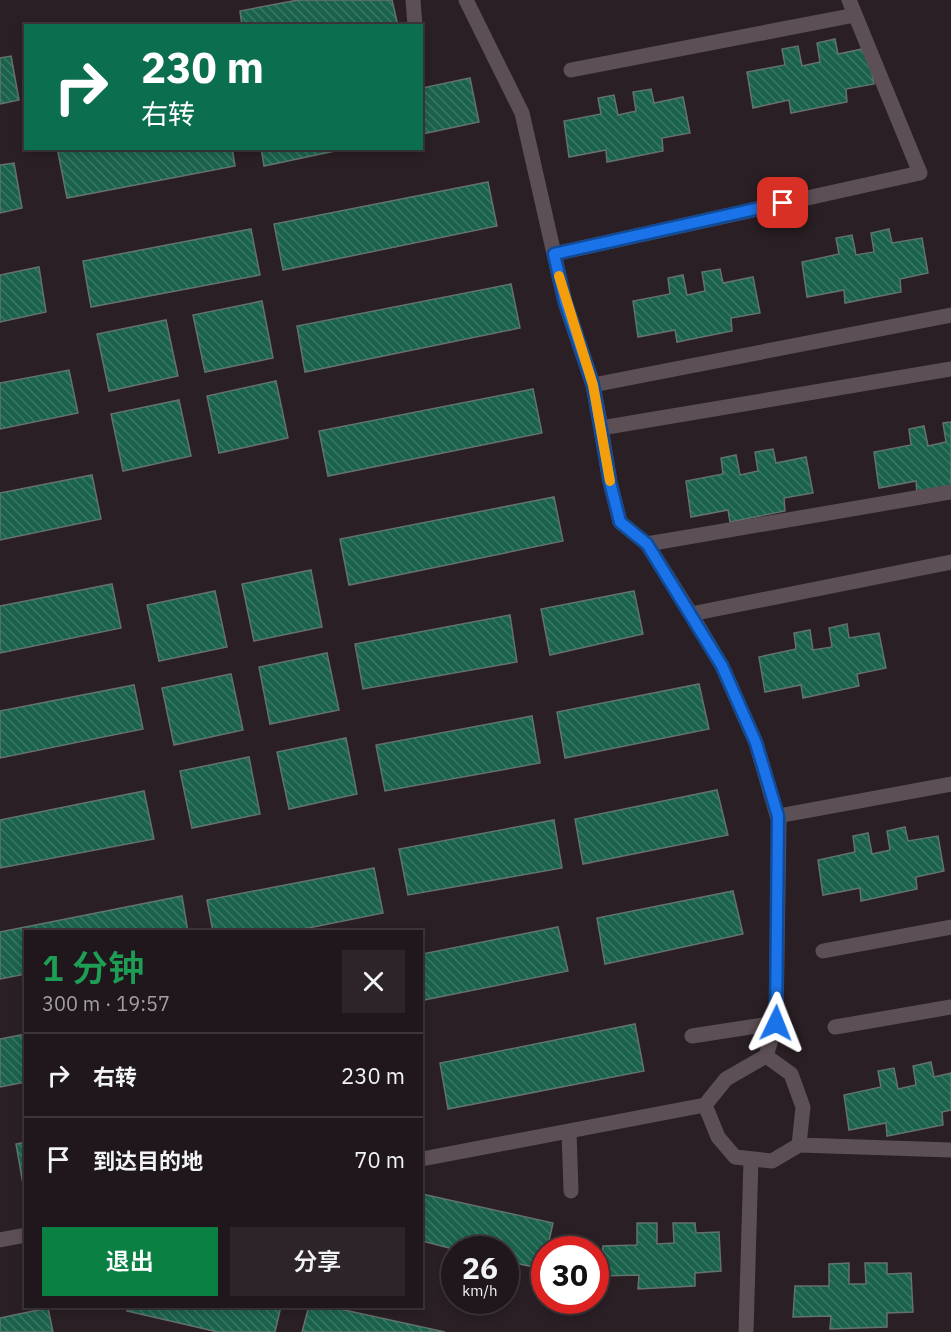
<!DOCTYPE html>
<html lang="zh">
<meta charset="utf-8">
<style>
body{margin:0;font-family:"IBM Plex Sans","Noto Sans SC",sans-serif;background:#2c2428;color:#f1f3f6;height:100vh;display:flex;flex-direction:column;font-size:22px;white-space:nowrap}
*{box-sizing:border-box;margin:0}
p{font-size:20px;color:#a19fa3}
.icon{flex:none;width:33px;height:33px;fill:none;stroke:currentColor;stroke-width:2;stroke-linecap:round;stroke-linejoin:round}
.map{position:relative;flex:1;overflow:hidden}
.drawer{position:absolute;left:24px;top:930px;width:399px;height:378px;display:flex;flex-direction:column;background:#1f171b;border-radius:0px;box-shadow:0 3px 9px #0003,0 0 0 2px #3c363a}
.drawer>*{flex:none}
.hud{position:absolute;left:24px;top:24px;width:399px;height:126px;border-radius:0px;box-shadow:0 3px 9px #0003,0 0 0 2px #3c363a;background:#0b6e4f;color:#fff;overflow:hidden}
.speed{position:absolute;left:441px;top:1236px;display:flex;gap:12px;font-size:30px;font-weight:700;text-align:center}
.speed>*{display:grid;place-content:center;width:78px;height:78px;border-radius:50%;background:#1f171b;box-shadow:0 3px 9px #0003,0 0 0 2px #3c363a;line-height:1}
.speed small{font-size:15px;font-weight:400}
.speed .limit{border:9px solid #d22;background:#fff;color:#111}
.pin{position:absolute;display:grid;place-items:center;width:51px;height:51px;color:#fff;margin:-26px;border-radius:12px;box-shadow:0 3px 9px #0006}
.me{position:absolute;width:66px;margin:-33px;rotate:2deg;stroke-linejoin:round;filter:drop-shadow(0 0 4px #0008)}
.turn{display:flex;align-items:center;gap:21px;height:126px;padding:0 18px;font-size:27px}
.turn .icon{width:78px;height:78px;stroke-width:2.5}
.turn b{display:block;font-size:42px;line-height:51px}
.round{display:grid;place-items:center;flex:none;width:63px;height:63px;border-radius:0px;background:#2c2428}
.headline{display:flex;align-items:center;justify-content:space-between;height:102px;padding:0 18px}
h1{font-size:36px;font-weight:600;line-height:45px;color:#1e9e55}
.cta{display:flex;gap:12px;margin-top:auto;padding:12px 18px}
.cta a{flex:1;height:69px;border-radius:0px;background:#0b8043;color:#fff;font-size:24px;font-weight:600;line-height:69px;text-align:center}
.cta a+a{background:#2c2428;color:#f1f3f6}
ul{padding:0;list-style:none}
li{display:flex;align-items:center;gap:18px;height:84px;padding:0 18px;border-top:2px solid #3c363a}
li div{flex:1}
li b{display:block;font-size:22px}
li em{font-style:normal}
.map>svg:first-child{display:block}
.building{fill:url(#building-back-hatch);stroke:#64726c;stroke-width:1.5}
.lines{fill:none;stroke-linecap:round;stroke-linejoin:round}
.minor{stroke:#5c5056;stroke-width:15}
.route-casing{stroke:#114b97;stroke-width:15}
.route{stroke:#1a73e8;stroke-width:10}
.slow{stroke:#f59e0b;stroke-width:10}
</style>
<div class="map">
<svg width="951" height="1332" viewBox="0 0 951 1332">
<defs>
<pattern id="building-back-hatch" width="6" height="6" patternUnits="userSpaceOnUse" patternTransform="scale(1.5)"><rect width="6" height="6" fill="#1b624d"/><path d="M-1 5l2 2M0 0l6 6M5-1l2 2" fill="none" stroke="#3b7766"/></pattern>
</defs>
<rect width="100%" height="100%" fill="#291f24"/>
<path class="building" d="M298 0H392L398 26H242L240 11Z
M835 39 838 54 867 48 874 84 846 89 847 102 791 113 789 100 753 108 747 72 785 65 782 49 798 46 802 66 820 62 817 43Z
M11 56 19 100 0 104V58Z
M470 78 479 122 422 134V88Z
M651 89 654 103 683 97 690 133 662 138 663 151 607 162 606 150 569 157 564 121 601 114 598 98 614 95 618 115 636 111 633 92Z
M76 148H232L235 166 67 198 58 152Z
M261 148H349L264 166Z
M14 163 22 208 0 213V165Z
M488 182 497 226 283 270 274 224Z
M251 229 260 275 91 307 83 261Z
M889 229 892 243 922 238 928 273 900 279 901 292 845 303 844 290 807 297 802 262 839 254 836 238 852 235 856 255 874 252 871 233Z
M39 267 46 312 0 322V275Z
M720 269 723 283 753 277 760 313 731 318 732 331 677 342 675 330 638 337 633 301 670 294 668 278 683 275 687 295 705 291 702 272Z
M511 284 520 328 305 372 297 326Z
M262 301 273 358 205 372 193 315Z
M166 320 178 376 109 391 97 334Z
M69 370 78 413 0 429V383Z
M276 381 288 438 219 453 207 396Z
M533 389 542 433 328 476 319 431Z
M179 400 191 456 123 471 111 414Z
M951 422V487L917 493 916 481 879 488 874 452 911 445 909 429 924 426 928 446 946 442 943 423Z
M773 449 776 463 806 457 813 493 784 498 785 511 730 522 728 510 691 517 686 481 723 474 721 458 736 455 740 475 758 471 755 452Z
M92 475 101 519 0 540V493Z
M554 497 563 541 349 585 340 539Z
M311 570 322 627 254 641 242 584Z
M112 584 121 628 0 653V606Z
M215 591 227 647 159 661 147 605Z
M634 591 643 634 550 655 541 609Z
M510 615 517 662 363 689 355 644Z
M847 624 849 638 879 633 886 668 857 674 859 686 803 698 801 685 765 692 759 657 796 649 794 633 810 630 813 650 832 647 829 628Z
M327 653 339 710 270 724 259 667Z
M231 674 243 730 174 745 162 688Z
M699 684 709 729 565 758 557 712Z
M134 685 143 729 0 758V711Z
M532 716 540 763 385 791 376 745Z
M346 738 357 794 289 809 277 752Z
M249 757 260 814 192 828 180 771Z
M717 790 728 835 583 864 575 819Z
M144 791 154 839 0 868V820Z
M554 820 562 868 408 895 399 849Z
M905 827 908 841 938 836 944 871 916 877 917 889 861 901 860 888 823 895 818 860 855 852 853 836 868 833 872 854 890 850 887 831Z
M374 868 383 913 289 932H213L207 900Z
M733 891 743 934 605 964 597 918Z
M182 896 188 932H26V974L0 979V932Z
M558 927 568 971 424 1000 422 954Z
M635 1024 644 1071 448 1109 440 1063Z
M26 1034V1082L0 1087V1039Z
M931 1062 934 1077 951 1073V1110L942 1112 943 1125 887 1136 886 1123 849 1130 844 1095 881 1087 878 1071 894 1068 898 1089 916 1085 913 1066Z
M26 1142V1189L24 1190 16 1144Z
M422 1194 553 1223 547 1250H544L543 1269 506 1261V1250H457L422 1241Z
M637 1223H657V1244L674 1243 673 1223H695L696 1233 719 1232 721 1271 695 1273V1286L638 1289 639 1275 601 1276 603 1246 637 1245Z
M849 1263V1284H866L865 1263H887V1274L911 1273 913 1312 887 1313V1327L830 1329 831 1316 793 1317 795 1286H829V1264Z
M129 1306H281L275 1332H218L127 1311Z
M309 1306H326L445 1332H302Z
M48 1308 53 1332H0V1318Z"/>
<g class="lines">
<path class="minor" d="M413 0 415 26
M466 0 522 113 565 302 593 385 951 315
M571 70 855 15
M554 254 920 173 849 0
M951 369 601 428 610 482 620 522 647 544 951 492
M593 385 601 428
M647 544 691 614
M778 816 951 784
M823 951 951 927
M835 1027 951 1007
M692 1036 776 1023
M766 1056 791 1074 803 1107 799 1145 772 1161 735 1157 718 1137 705 1105 726 1079 766 1056 776 1023 779 822 756 743 722 666 691 614 951 562
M569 1131 571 1191
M799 1145 951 1150
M422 1159 705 1105
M0 1240 26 1235
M746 1332 751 1159"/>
</g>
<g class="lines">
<defs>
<path id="route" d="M776 1023 778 816 756 743 722 666 647 544 620 522 610 482 593 385 565 302 554 254 783 203"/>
</defs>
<use href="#route" class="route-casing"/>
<use href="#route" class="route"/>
<path class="slow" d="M559 276 593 385 610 481"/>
</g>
</svg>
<div class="speed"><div>26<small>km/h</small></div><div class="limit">30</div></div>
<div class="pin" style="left:783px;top:203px;background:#d93025"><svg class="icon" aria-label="arrive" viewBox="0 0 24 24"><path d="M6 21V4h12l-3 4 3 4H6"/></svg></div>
<svg class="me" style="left:776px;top:1023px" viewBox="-20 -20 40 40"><path d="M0-17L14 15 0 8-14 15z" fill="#1a73e8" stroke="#fff" stroke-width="4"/></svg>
<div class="hud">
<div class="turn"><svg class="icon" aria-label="right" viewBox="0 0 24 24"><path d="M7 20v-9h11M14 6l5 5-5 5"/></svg><div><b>230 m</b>右转</div></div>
</div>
<section class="drawer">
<div class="headline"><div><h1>1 分钟</h1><p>300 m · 19:57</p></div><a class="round"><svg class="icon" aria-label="close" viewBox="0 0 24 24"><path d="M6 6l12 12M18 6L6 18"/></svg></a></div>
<ul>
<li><svg class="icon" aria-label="right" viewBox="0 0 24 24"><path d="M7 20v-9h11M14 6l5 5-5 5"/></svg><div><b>右转</b></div><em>230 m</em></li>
<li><svg class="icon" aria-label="arrive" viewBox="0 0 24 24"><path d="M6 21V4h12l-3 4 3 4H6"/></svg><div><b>到达目的地</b></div><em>70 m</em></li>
</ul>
<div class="cta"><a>退出</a><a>分享</a></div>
</section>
</div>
